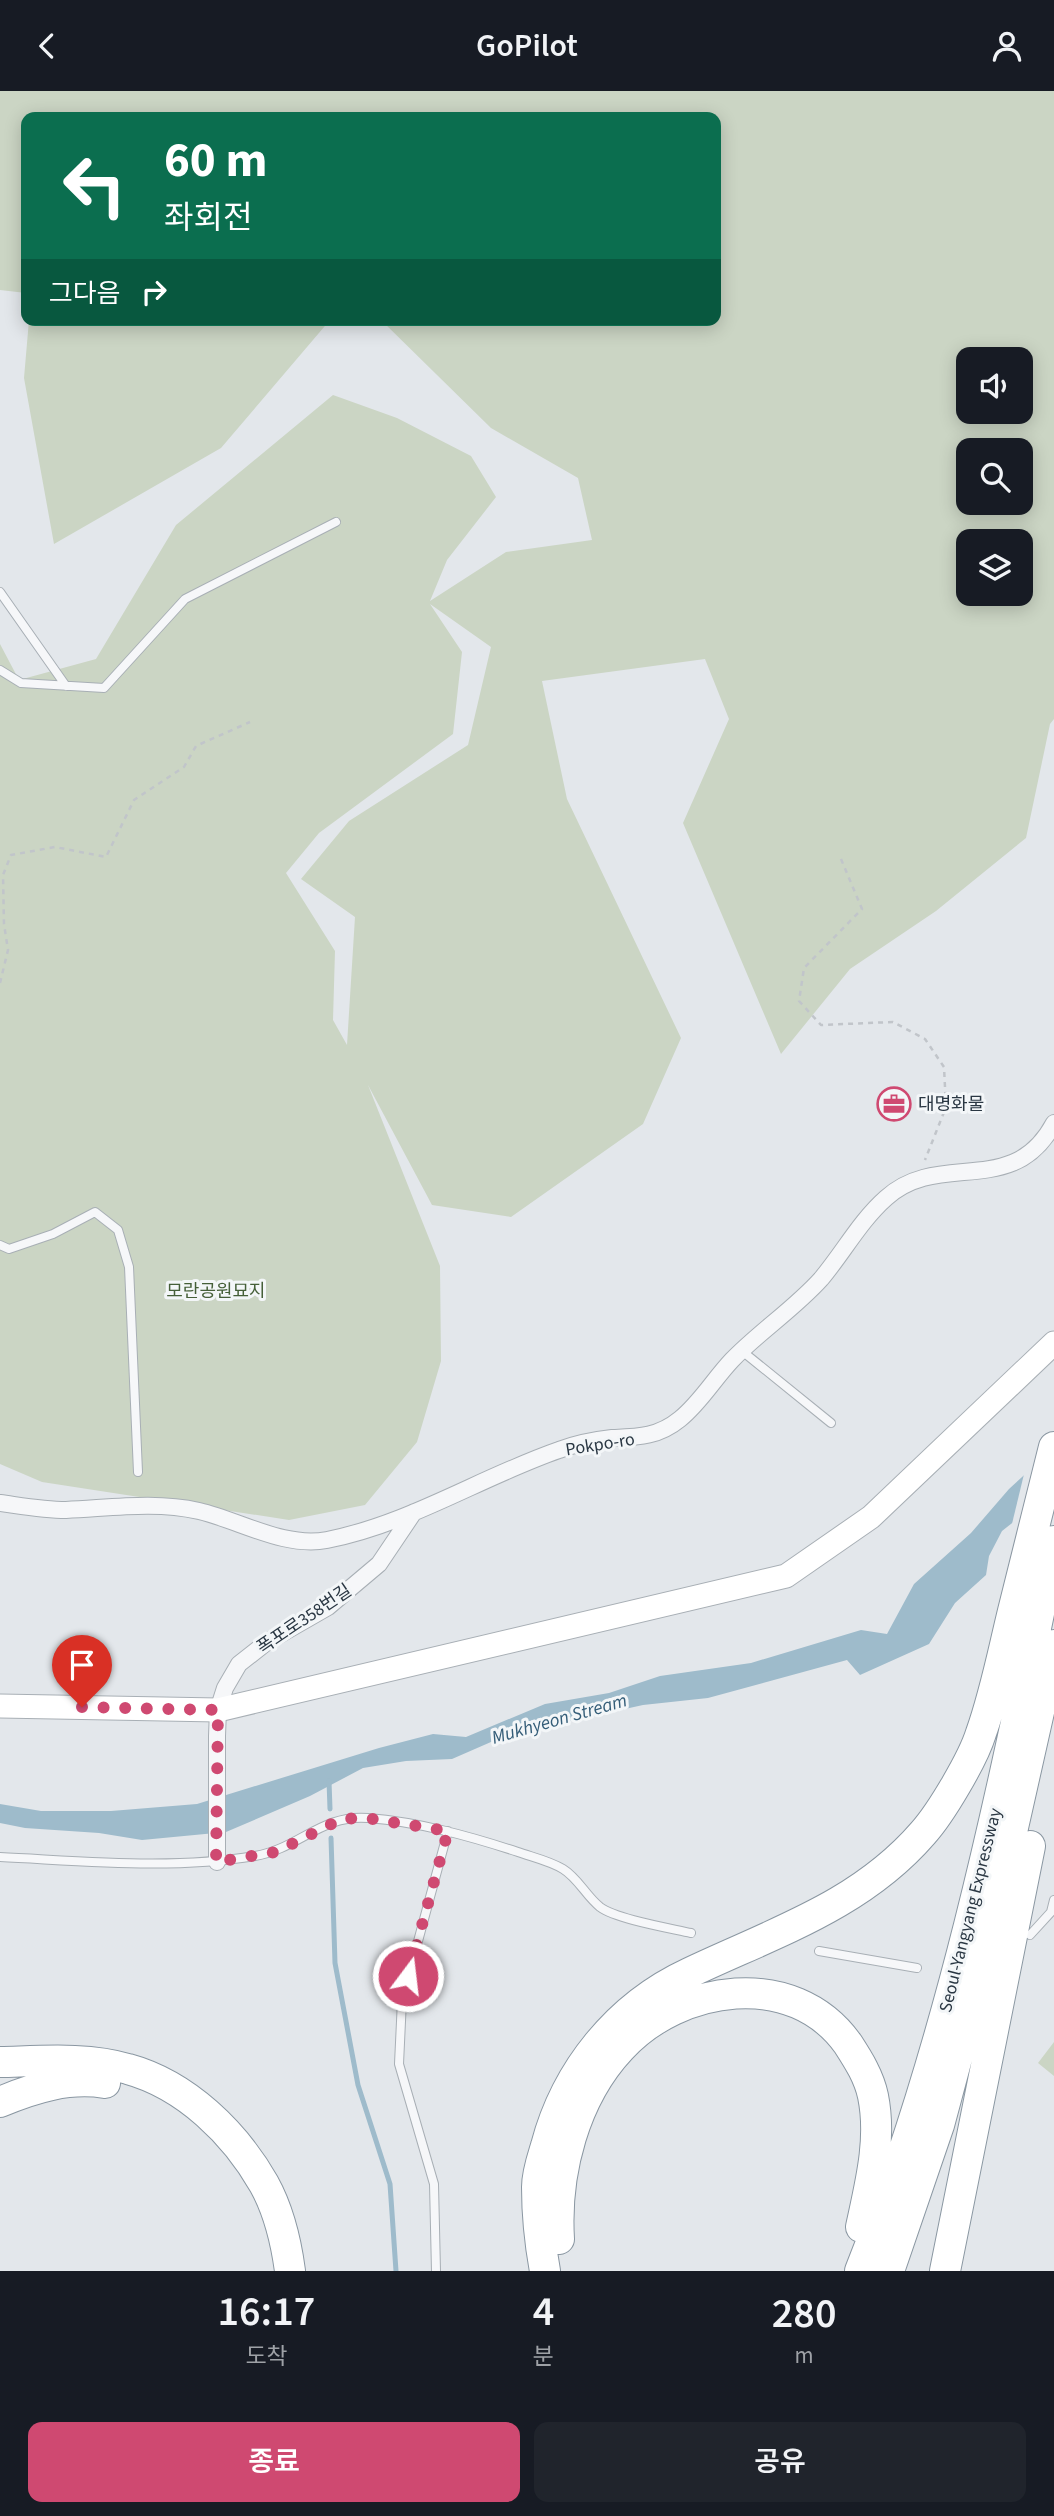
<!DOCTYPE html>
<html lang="ko">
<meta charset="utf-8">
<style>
body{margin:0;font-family:"Source Sans 3","Noto Sans KR",sans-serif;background:#20242c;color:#f1f3f6;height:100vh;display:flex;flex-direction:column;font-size:26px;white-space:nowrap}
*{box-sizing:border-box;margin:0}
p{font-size:23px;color:#9ea1a6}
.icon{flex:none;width:38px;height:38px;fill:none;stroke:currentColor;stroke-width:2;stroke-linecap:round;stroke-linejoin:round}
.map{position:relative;height:2180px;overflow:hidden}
.details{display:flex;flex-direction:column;background:#171b24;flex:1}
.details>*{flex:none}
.hud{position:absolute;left:21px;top:21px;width:700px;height:214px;border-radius:14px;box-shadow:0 4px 18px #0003;background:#0b6e4f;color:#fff;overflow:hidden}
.controls{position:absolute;left:956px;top:256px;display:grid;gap:14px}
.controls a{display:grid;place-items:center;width:77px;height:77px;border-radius:14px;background:#171b24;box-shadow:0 4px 18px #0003;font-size:35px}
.pin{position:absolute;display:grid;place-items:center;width:60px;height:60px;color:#fff;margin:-72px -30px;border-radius:50% 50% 50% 0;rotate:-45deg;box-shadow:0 0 7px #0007}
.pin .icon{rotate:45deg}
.me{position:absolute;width:77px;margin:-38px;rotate:15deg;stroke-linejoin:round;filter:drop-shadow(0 0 5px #0008)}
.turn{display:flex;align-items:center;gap:24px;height:147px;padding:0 28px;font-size:32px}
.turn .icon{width:91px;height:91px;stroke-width:2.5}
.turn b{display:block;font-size:49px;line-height:60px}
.then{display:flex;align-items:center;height:66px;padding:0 28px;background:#0003;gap:14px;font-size:26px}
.eta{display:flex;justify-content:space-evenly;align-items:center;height:119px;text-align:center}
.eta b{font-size:42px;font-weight:600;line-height:49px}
.button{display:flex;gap:14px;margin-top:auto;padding:14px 28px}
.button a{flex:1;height:80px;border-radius:14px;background:#cf4971;color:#fff;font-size:28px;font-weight:600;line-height:80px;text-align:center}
.button a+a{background:#20242c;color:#f1f3f6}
header{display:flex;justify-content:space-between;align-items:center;height:91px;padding:0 28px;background:#171b24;font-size:32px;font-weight:600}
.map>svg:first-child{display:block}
.green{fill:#cbd5c4;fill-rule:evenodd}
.water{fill:#9ebbcb}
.pier{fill:#e3e7eb}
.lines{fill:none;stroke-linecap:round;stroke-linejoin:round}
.stream{stroke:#9ebbcb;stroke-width:5}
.service-casing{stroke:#a8afb5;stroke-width:10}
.minor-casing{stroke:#a8afb5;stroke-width:18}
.secondary-casing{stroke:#a8afb5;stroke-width:25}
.motorway-casing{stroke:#8a97a2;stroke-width:32}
.path{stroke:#c1c5ca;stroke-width:2.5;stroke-dasharray:5 5;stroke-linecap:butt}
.service{stroke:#f6f7f9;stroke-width:8}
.minor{stroke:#f6f7f9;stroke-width:16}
.secondary{stroke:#fff;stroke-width:23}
.motorway{stroke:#fff;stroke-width:30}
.route{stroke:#cf4971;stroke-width:12;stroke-dasharray:0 21.6}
.labels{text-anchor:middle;stroke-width:6;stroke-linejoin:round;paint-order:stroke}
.poi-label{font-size:18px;fill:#2a3743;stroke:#f3f6f8;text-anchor:start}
.park-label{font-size:18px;fill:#455f38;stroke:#f3f6f8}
.street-label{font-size:18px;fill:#2a3743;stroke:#f3f6f8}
.water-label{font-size:19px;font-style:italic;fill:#345d78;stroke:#f3f6f8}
</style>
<header><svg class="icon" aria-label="back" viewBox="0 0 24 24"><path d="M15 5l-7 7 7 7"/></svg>GoPilot<svg class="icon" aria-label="person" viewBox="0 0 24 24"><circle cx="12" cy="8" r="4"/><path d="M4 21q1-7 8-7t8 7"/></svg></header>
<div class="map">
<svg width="1054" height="2180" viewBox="0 0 1054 2180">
<rect width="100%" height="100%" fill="#e3e7eb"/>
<path class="green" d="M0 0H1054V628L1050 633 1026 747 936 820 850 878 781 963 683 732 729 628 705 568 542 590 567 708 681 947 643 1033 511 1126 432 1114 368 994 440 1175 441 1270 417 1351 365 1414 289 1429 42 1391 0 1373V553L19 589 96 568 176 434 333 304 397 327 471 365 496 406 447 469 430 510 506 461 592 449 578 387 491 337 381 229H716V26H26V202L0 199ZM968 268H1020V320H968ZM968 359H1020V411H968ZM968 450H1020V502H968ZM430 513 491 556 468 654 349 730 301 788 355 826 347 954 333 929 335 860 286 782 319 742 453 643 462 561Z
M29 229H330L221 357 54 453 24 287Z
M1054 1951V1985L1038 1972Z"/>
<path class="water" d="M1054 1357V1399L1002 1440 989 1465 986 1484 955 1512 929 1553 860 1584 847 1569 708 1607 643 1614 507 1644 452 1668 406 1670 363 1677 310 1705 226 1741 142 1749 99 1742 25 1737 0 1732V1713L41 1720H111L197 1713 379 1657 433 1643 466 1646 545 1613 609 1602 660 1585 751 1572 861 1539 887 1543 914 1493 971 1442 1009 1398Z"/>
<path class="pier" d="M1052 1354 1054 1403 1011 1437 1025 1379Z"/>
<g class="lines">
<path class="stream" d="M329 1690 330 1718
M331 1747 335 1872 358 1994 390 2093 396 2180"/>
<defs>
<path id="service" d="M0 501 66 595
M0 579 21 592 104 597 185 508 336 431
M0 1154 9 1158 53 1143 95 1121 118 1139 129 1176 138 1381
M742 1260 831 1332
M0 1766C84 1770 171 1779 255 1765 298 1758 322 1723 368 1727 419 1731 469 1745 518 1761 532 1766 550 1770 563 1778 578 1787 586 1805 600 1816 616 1828 669 1837 691 1842
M1030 1844 1051 1821 1054 1809
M819 1860 917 1877
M436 2180 434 2093 399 1973 402 1909 448 1740"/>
<path id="minor" d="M0 1412C22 1415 44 1419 66 1419 111 1417 155 1410 199 1420 241 1430 284 1457 327 1449 409 1433 481 1386 559 1359 575 1353 594 1349 612 1347 638 1346 658 1346 680 1328 700 1312 714 1288 732 1269 760 1240 794 1218 821 1188 843 1162 860 1130 886 1107 940 1058 1013 1109 1054 1032
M217 1771V1645L218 1619 225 1597 239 1573 267 1551 328 1516 379 1473 414 1421"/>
<path id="secondary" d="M0 1615 218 1619 786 1485 871 1426 1054 1252"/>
<path id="motorway" d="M0 1971C42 1970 88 1966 128 1978 186 1994 235 2042 264 2093 279 2120 286 2150 290 2180
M0 2011C33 1997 69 1986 105 1992
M559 2148C555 2082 574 2007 621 1957 679 1894 793 1876 848 1953 859 1970 869 1986 873 2005 882 2049 870 2094 861 2136
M545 2180C540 2153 537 2123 537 2096 537 2082 542 2068 546 2055 566 1979 618 1915 689 1882 773 1842 860 1815 923 1742 941 1722 973 1668 981 1642 995 1603 1003 1561 1013 1520 1027 1465 1040 1411 1054 1356
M860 2180C953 1946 1003 1696 1054 1450
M889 2180 939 2034 983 1870 1054 1554
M945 2180 1030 1755"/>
</defs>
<use href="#service" class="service-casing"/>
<use href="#minor" class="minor-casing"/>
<use href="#secondary" class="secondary-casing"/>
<use href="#motorway" class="motorway-casing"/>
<path class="path" d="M841 768 862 818 804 877 799 910 821 934 893 931 925 948 944 976 946 1016 925 1069
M0 892 8 859 4 833 3 784 11 764 55 756 106 766 134 709 184 676 196 655 250 631"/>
<use href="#service" class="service"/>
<use href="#minor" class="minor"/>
<use href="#secondary" class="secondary"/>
<use href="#motorway" class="motorway"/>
</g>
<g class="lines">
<path class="route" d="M82 1616 218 1619 216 1771 276 1761 341 1728 366 1727 448 1740 408 1885"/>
</g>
<defs>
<symbol id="office-ring" viewBox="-11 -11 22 22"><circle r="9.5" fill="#f3f6f8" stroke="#cf4971" stroke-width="1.5"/><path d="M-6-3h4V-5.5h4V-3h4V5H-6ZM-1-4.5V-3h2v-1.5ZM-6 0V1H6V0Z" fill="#cf4971"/></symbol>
</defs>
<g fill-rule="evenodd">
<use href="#office-ring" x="875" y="994" width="38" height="38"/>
</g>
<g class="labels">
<g class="poi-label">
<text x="918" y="1019">대명화물</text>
</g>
<g class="park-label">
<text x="216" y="1206">모란공원묘지</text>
</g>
<g class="street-label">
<text transform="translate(600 1353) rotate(-9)" y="6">Pokpo-ro</text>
<text transform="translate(304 1528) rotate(-34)" y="6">폭포로358번길</text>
<text transform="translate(970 1819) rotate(-76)" y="6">Seoul-Yangyang Expressway</text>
</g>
<g class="water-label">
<text transform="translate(559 1627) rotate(-16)" y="7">Mukhyeon Stream</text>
</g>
</g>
</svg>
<div class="controls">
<a><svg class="icon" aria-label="sound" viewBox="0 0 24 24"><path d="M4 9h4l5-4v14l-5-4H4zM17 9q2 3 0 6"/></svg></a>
<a><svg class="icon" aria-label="search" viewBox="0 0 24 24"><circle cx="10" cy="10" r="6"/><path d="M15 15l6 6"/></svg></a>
<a><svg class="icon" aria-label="layers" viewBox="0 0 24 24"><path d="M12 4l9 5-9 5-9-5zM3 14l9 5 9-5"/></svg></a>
</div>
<div class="pin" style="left:82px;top:1616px;background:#d93025"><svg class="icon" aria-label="arrive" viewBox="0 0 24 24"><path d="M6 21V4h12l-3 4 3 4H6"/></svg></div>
<svg class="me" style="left:408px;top:1885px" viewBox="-20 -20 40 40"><circle r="17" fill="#cf4971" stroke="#fff" stroke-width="3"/><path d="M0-11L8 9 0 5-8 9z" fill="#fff"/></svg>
<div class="hud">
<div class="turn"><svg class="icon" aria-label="left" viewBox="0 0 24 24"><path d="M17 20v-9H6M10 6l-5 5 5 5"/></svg><div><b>60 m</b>좌회전</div></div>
<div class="then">그다음<svg class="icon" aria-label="right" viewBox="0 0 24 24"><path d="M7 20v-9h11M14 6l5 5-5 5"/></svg></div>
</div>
</div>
<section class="details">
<div class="eta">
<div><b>16:17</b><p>도착</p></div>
<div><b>4</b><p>분</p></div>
<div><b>280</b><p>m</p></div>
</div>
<div class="button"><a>종료</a><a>공유</a></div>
</section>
